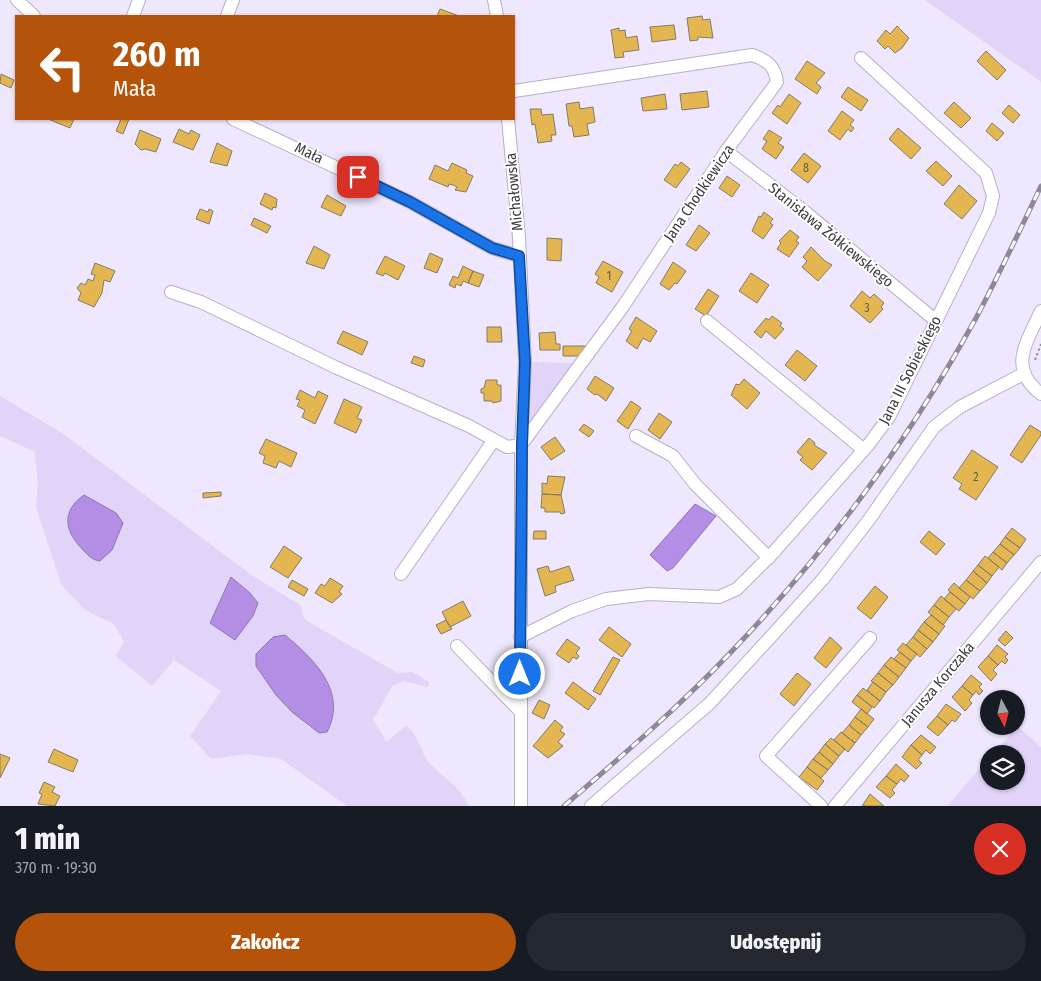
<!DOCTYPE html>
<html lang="pl">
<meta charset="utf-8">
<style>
body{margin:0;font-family:"Fira Sans Condensed",sans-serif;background:#242831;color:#f1f3f6;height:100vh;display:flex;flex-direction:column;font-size:19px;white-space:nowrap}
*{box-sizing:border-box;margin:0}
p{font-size:16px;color:#9ea1a6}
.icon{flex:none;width:28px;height:28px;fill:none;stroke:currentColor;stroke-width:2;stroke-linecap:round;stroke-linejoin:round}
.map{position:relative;height:806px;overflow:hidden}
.sheet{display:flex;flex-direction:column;background:#171b24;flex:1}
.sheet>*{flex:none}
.hud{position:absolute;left:15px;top:15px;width:500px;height:105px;border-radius:0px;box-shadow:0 1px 4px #0004;background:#b45309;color:#fff;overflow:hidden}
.needle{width:32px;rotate:173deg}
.fabs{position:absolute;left:980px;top:690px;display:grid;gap:10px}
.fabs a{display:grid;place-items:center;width:45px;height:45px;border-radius:50%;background:#171b24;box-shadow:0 1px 4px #0004;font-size:25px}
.pin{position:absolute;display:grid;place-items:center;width:42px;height:42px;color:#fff;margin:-21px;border-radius:10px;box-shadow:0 2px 8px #0006}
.me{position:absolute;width:55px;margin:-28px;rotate:0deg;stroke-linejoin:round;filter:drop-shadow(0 0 4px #0008)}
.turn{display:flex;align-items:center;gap:18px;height:105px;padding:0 15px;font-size:22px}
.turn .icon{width:65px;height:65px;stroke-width:2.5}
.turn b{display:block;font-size:35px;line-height:42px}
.round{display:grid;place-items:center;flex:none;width:52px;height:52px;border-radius:26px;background:#242831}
.head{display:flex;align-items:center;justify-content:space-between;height:85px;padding:0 15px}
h1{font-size:30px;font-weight:800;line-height:38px}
.action{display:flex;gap:10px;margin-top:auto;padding:10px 15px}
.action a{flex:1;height:58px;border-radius:30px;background:#b45309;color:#fff;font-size:20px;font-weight:800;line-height:58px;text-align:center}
.action a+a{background:#242831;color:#f1f3f6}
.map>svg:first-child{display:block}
.green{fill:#e2d3f9;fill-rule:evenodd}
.water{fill:#b38ee4;stroke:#9075b4}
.building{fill:#e3b652;stroke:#847b67}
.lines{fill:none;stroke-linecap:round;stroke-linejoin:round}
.minor-casing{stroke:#b8b0c4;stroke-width:14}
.path{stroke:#948e9e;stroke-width:2;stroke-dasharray:2.5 2.5;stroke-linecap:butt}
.minor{stroke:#fff;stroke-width:12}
.rail-casing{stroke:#8e8897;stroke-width:5}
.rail{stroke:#fff;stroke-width:3;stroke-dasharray:9;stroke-linecap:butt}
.route-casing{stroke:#114b97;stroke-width:12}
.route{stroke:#1a73e8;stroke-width:9}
.labels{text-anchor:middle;stroke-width:4;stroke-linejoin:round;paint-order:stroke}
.number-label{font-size:12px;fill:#665947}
.street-label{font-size:15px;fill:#3d3a43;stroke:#fff}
</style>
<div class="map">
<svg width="1041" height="806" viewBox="0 0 1041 806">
<rect width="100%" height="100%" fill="#efe7fd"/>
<path class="green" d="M925 0H1041V82Z
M528 362 577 363 528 429Z
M0 396 65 435 253 576 300 605 305 620 398 673 413 672 429 682 428 687 404 681 392 686 373 720 387 742 406 725C420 737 419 750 429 762 444 780 458 783 469 806H347L281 759 247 754 211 759 190 736 221 691 174 660 152 686 116 656 124 642 114 624 85 610 61 584 36 507 38 483 35 452 1 436 0 438ZM285 635 297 645 311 729 276 695 256 666V654L272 637Z
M1017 726 1041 747V806H947L989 758V781H1016V754H993Z"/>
<path class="water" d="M84 495 116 513 123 523 112 550 100 561C92 560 89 556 84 551 65 532 60 512 84 495Z
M695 504 716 516 673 568 667 571 650 555Z
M231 577 250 593 258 603 253 616 235 640 210 623Z
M285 635C314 659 348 692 327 732L319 733 292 712 276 695 256 666V654L273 637Z"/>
<path class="building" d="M440 9 459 16H437Z
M702 16 703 20 710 19 713 38 698 37V40L690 41 687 18Z
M674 25 676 39 652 42 650 27Z
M897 26 909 38 902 48 895 53 888 46 885 49 877 41 886 30 890 34Z
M619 28V31L625 30 626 38 637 36 639 50 623 52 624 57 615 58 611 30Z
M986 51 1006 70 997 80 977 61Z
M807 61 825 73 816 83 821 87 817 94 795 79Z
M1 74 14 80 11 88 0 83Z
M848 87 868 100 861 111 841 97Z
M707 91 709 107 682 110 680 94Z
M665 94 667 109 643 111 641 98Z
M789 94 801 103 787 124 772 113 778 105 780 107Z
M579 102 580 109 593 107 595 122 587 124 589 135 574 137 572 126H569L566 104Z
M954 102 971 118 961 128 944 113Z
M1009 105 1020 115 1013 123 1002 113Z
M530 109H541L542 115 553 114 556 135H551L552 141 538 143 535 124 532 125Z
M842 111 854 120 850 125 854 128 851 132 848 129 840 140 828 131Z
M48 119H74L70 128Z
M121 119H129L123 134 116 131Z
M992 123 1004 133 997 141 986 131Z
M898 128 921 148 911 159 889 139Z
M179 129 189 134 191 130 200 135 193 150 173 142Z
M140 130 161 139 156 152 145 149 141 150 135 144Z
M769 130 782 138 778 143 784 147 776 159 762 149 767 141 763 139Z
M217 143 232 151 227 166 210 162Z
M804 153 821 166 808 183 791 170Z
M936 161 952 176 943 186 926 171Z
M681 162 690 169 676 188 664 180 675 164 678 166Z
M452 163 467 170 466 173 473 176 466 192 455 190 457 187 453 185 449 184 448 187 429 179 435 165 448 171Z
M727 176 740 185 732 197 719 188Z
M959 185 977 201 962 219 944 204Z
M265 193 277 199 276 208 273 207 272 210 260 204Z
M327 195 346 206 341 216 321 207Z
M200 209 208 212 209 209 213 211 209 224 196 219Z
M764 212 773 219 770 223 773 225 763 239 752 231 759 216 761 217Z
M254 218 271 226 267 233 251 225Z
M699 225 710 233 696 251 686 245Z
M790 230 799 237 796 241 799 243 789 257 777 249 781 243 779 241Z
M547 238 562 239 561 261 547 260Z
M314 246 330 255 324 269 306 263Z
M811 247 825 261 832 265 818 281 802 267 807 261 803 257Z
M430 253 443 259 437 273 424 268Z
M385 256 405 266 398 280 385 273 383 276 376 273Z
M603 261 623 272 612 292 596 283 599 277 595 274Z
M673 262 686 271 677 284 675 283 669 290 660 284Z
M95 263 115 271 110 282 104 280 102 293 94 307 78 300 81 293 77 288 81 283 85 285 88 279 93 281 95 275 91 274Z
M463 266 473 271 468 283 463 281 461 286 456 284 455 288 449 285 453 276 458 278Z
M473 271 484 275 479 287 468 283Z
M751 273 769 285 757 303 739 291Z
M708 289 719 296 706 316 695 309Z
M862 291 870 298 874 294 884 303 881 307 883 309 870 323 850 306Z
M772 316 782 323 780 326 784 329 775 339 766 331 761 338 754 332 766 318 769 320Z
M636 317 657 331 650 342 643 338 637 349 626 341 632 331 629 329Z
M487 327H501L502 342H487Z
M343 331 368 342 362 355 337 343Z
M555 332 556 344H560V350H540L539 333Z
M563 346H586L581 356H563Z
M797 350 817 366 805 381 785 365Z
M414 356 425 360 423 367 411 363Z
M595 376 614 388 606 401 597 394 595 395 587 389Z
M744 379 760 393 747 409 731 395 736 384 739 385Z
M486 380H497V385H501V401L493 403 492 401H484V393H481V389L484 388Z
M300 390 315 398 318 391 328 396 315 424 302 417 305 410 297 406 300 400 296 399Z
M344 399 362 407 357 418 362 420 356 433 334 423Z
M631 401 641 408 628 429 617 421Z
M659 413 672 422 660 439 648 430Z
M584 424 594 431 589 437 579 430Z
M1030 425 1041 432V435L1022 463 1010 455Z
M555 437 565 451 551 460 541 447Z
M809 438 815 443 814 445 827 453 812 470 800 460 803 457 797 452Z
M266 439 297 453 291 467 279 461 276 468 263 463 265 456 259 453Z
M972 450 998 467 976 500 959 489 962 484 953 478Z
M548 476 565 477 561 495 542 494V483L547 484Z
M221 492V496L203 498V493Z
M542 494 561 495 565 513 561 514 560 512H545V508H541Z
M1012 528 1026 539 1020 548 1005 537Z
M534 531H546V539H533Z
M929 531 945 544 936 555 920 542Z
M1005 537 1020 548 1014 555 1000 544Z
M1000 544 1014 555 1007 563 993 552Z
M284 546 302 558 288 578 270 567Z
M993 552 1007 563 1002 570 988 558Z
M985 556 999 567 992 576 978 565Z
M978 565 992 576 987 583 973 571Z
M548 566 550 572 569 566 574 580 555 586 556 592 545 596 537 569Z
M973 571 987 583 980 591 966 580Z
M330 578 343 586 339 592 342 594 332 603 315 593 321 584 325 586Z
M292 580 308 589 304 596 288 587Z
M966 580 980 591 973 599 959 588Z
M954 583 970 597 965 604 948 590Z
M875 586 888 597 871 619 857 608Z
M950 592 965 604 959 611 944 599Z
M941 596 956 609 949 617 934 605Z
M463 601 471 616 450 627 442 612Z
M934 605 949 617 943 625 928 612Z
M931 615 945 626 939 634 924 622Z
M446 620 452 629 441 634 436 625Z
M924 622 939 634 933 642 918 630Z
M609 627 631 644 622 657 599 640Z
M918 630 933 642 927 649 913 637Z
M1006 631 1013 638 1005 646 998 640Z
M830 637 842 648 826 668 814 658Z
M913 637 927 649 920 657 906 645Z
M567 639 580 648 576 653 579 656 577 659 573 657 569 663 556 654Z
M903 643 917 654 911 661 897 650Z
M997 645 1008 654 1005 657 1008 660 1005 664 1002 661 998 665 988 656Z
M900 652 911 661 906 668 894 659Z
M988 656 998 665 993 670 997 674 991 681 978 667Z
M613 657 620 660 600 695 593 691Z
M891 657 906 668 899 677 884 665Z
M884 665 899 677 893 685 878 673Z
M797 673 811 684 794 706 780 694Z
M878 673 893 685 886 692 871 681Z
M971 675 982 684 979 687 983 691 979 695 976 691 973 695 962 686Z
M573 682 596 699 588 710 565 693Z
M873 682 886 692 880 701 867 690Z
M962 686 973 695 969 700 972 703 965 711 952 697Z
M863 688 880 701 874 708 857 695Z
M857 695 872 707 867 714 852 702Z
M539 700 550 705 544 719 532 713Z
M946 704 961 714 955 722 952 720 948 725 937 716Z
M861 709 874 719 868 727 855 717Z
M937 716 948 725 938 736 927 727Z
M855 717 868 727 861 735 849 725Z
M555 720 563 727 560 731 565 734 558 742 563 746 548 758 533 746Z
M849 725 861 735 855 743 842 733Z
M841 732 855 743 848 752 834 740Z
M921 735 936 747 930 754 926 750 922 755 911 745Z
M831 738 845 749 839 756 825 744Z
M825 744 839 756 833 764 819 752Z
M911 745 922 755 918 760 922 763 916 769 902 757Z
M54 749 78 760 73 772 48 762Z
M819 752 833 764 828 770 813 759Z
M0 754 10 758 0 778Z
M813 759 828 770 821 778 807 767Z
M896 764 909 776 904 782 901 779 897 784 886 776Z
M807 767 824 781 817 790 799 777Z
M886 776 897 784 892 790 895 793 890 798 876 787Z
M44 782 55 787 52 792 60 796 55 806 38 804 42 794 39 793Z
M870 794 884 806H862Z"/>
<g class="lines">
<defs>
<path id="minor" d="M17 0 34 16
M494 0 497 16
M133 16 139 0
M227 16 233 0
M233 119 410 202 492 248 519 256
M508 119 519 237 525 362 521 445V806
M726 151 804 211 935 320
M171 292 201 302 335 367 469 426 507 447 521 445 624 305 726 151 777 82C775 66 767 60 752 55L514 91
M1041 311C1027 342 1007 368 1041 394
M707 321 864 450
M636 436 673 456 695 484 769 558
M401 574 494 440
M520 637 572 611 606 599 649 594 719 597 737 589 773 553 869 444 889 417 989 213 993 196 986 173 861 58
M457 646 520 711
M591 806 710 703 777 630 823 579 868 521 934 427 960 407 1023 374
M821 806 766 756 870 638
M835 806 1041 562"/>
</defs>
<use href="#minor" class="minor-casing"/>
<path class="path" d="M1035 360 1041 344"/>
<use href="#minor" class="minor"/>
<defs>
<path id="rail" d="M564 806C622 756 680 706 733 650 827 551 910 438 976 318 999 275 1020 230 1041 186"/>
</defs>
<use href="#rail" class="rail-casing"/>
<use href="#rail" class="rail"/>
</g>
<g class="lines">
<defs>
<path id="route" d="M358 177 410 202 492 248 519 256 525 362 522 445 520 674"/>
</defs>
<use href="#route" class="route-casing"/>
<use href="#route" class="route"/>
</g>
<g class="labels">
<g class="number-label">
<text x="806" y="172">8</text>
<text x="609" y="280">1</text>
<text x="867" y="312">3</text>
<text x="976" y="481">2</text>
</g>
<g class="street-label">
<text transform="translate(309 153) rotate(26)" y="5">Mała</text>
<text transform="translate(514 192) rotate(-95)" y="5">Michałowska</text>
<text transform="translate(699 193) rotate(-56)" y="5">Jana Chodkiewicza</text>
<text transform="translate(831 235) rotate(39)" y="5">Stanisława Żółkiewskiego</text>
<text transform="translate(910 370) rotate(-63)" y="5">Jana III Sobieskiego</text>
<text transform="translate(938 684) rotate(-50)" y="5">Janusza Korczaka</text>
</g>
</g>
</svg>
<div class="fabs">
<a><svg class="needle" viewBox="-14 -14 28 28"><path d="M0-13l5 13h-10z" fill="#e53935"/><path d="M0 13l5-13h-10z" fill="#9ea1a6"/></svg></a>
<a><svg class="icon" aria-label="layers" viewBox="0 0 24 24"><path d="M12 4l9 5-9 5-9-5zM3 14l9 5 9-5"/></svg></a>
</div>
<div class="pin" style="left:358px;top:177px;background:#d93025"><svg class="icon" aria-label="arrive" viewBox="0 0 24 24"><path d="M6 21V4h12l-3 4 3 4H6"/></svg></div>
<svg class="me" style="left:520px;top:674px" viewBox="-20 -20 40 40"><circle r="17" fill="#1a73e8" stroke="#fff" stroke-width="3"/><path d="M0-11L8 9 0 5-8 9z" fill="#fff"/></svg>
<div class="hud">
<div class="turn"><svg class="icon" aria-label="left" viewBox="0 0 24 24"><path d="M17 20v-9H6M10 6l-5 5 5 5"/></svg><div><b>260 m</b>Mała</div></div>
</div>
</div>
<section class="sheet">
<div class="head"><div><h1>1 min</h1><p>370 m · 19:30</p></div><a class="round" style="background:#d93025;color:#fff"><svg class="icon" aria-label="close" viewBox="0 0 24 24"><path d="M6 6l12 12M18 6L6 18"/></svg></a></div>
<div class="action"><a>Zakończ</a><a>Udostępnij</a></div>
</section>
